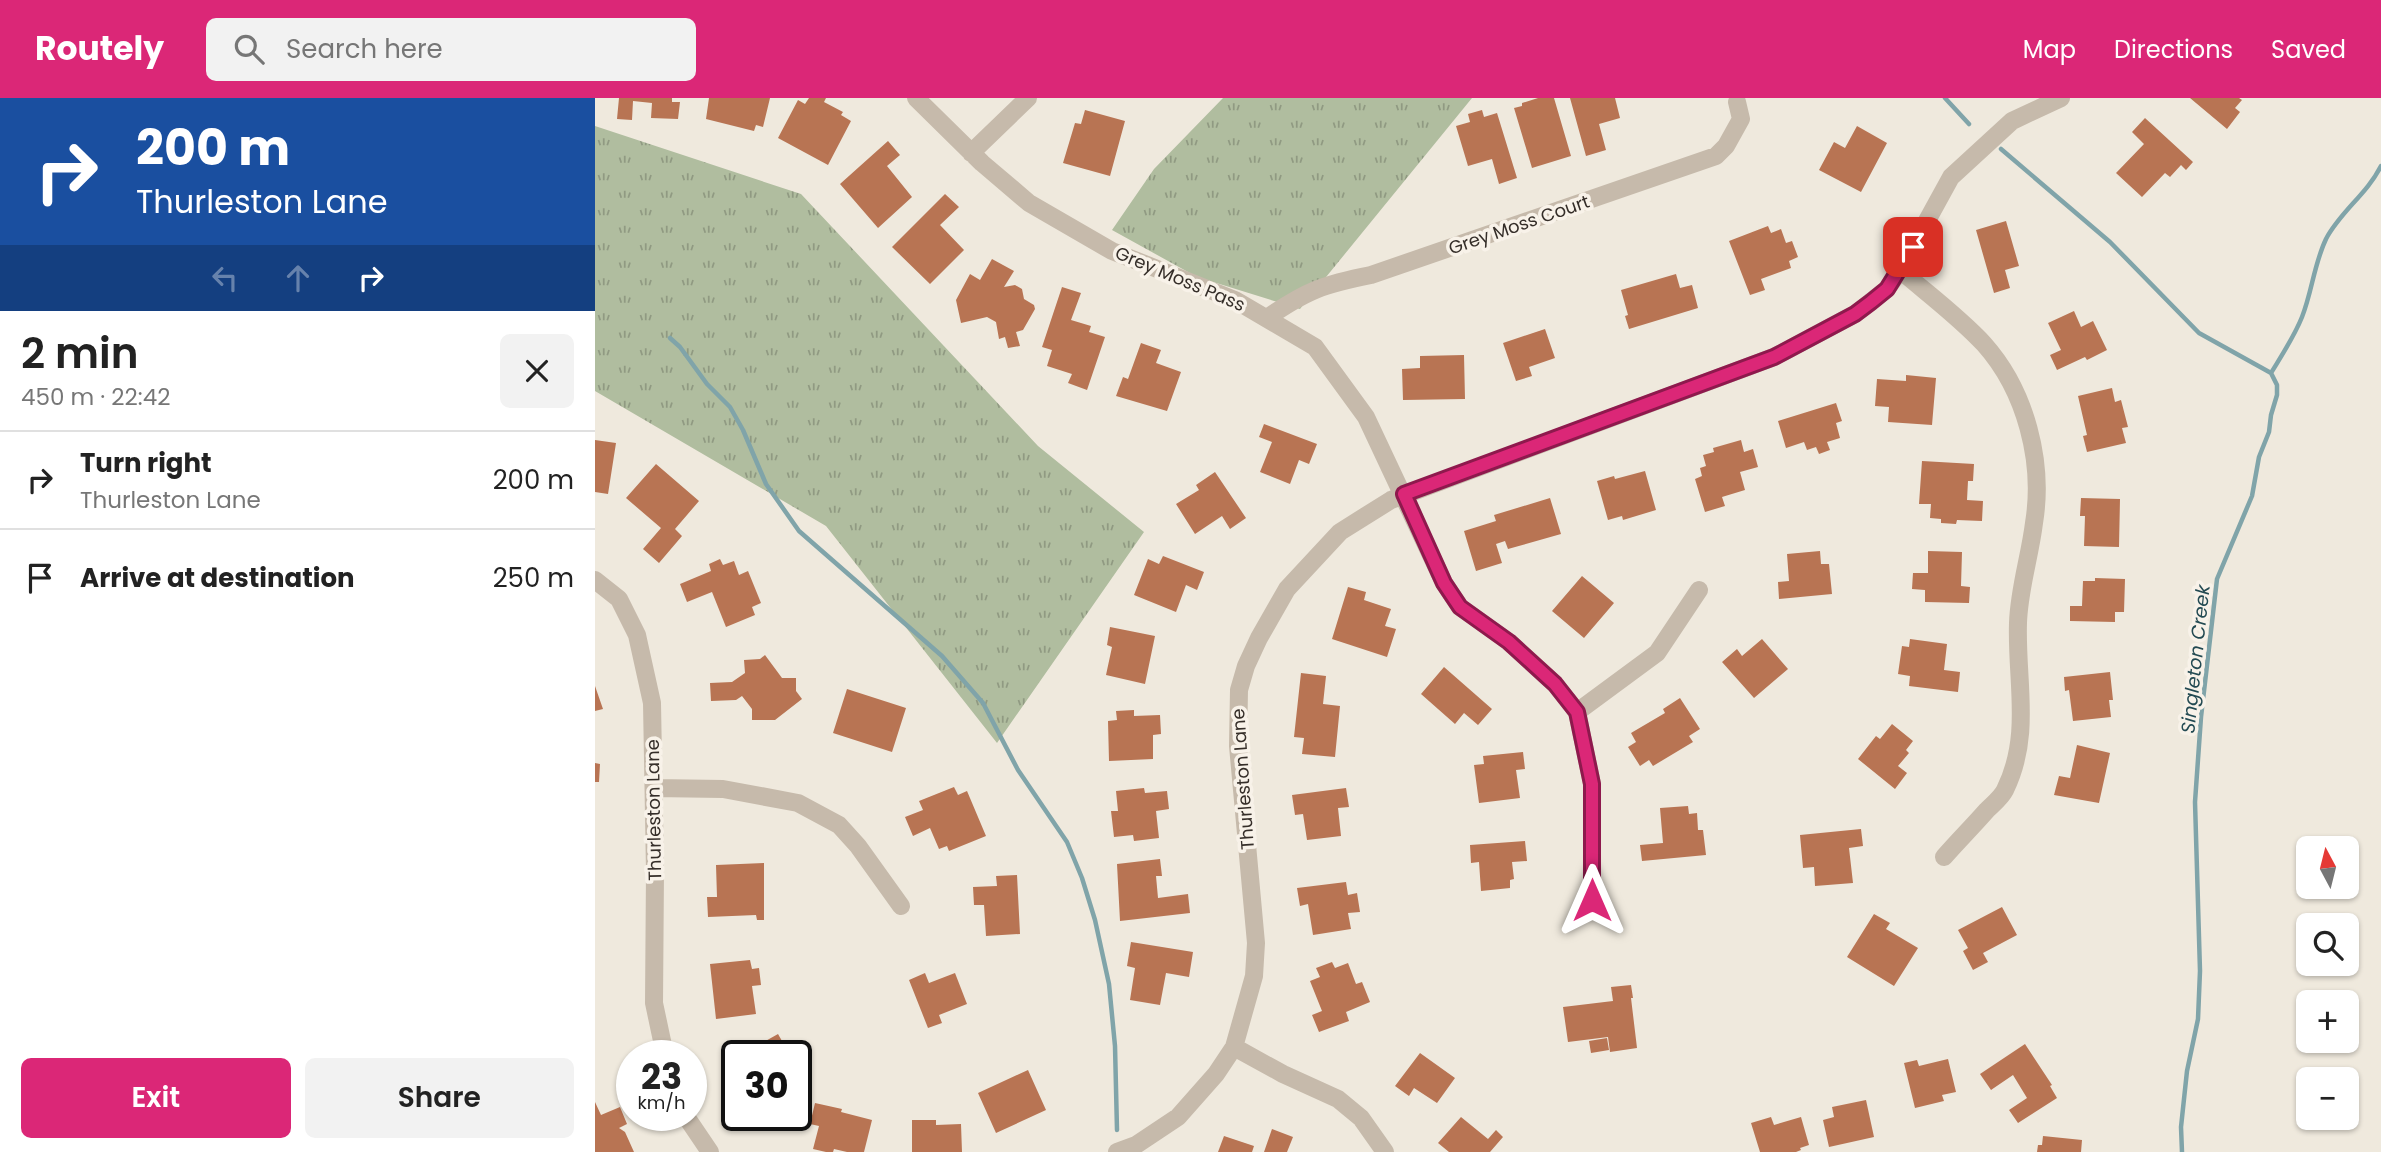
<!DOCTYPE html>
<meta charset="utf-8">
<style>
body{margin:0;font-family:Poppins,sans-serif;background:#f2f2f2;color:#222;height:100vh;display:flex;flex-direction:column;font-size:26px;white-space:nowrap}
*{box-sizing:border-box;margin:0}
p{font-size:23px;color:#767676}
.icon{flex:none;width:38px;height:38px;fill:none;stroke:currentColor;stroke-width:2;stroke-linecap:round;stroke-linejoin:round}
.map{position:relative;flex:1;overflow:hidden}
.drawer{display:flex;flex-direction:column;background:#fff;width:595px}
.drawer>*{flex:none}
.top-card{background:#1a4fa0;color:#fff;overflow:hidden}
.needle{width:46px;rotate:353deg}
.controls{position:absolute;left:1701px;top:738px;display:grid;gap:14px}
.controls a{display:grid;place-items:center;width:63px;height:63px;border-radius:10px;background:#fff;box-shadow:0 2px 5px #0004;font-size:35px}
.speed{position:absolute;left:21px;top:942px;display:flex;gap:14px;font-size:35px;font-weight:700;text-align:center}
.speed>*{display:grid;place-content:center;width:91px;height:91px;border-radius:50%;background:#fff;box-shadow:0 2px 5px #0004;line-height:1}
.speed small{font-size:18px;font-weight:400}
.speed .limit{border:4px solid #111;border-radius:10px;background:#fff;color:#111}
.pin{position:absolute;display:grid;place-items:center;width:60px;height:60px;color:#fff;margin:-30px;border-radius:14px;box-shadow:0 4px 10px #0006}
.me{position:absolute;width:77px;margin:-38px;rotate:0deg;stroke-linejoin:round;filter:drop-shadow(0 0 5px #0008)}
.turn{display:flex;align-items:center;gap:24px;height:147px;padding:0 21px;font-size:32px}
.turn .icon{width:91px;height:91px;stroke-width:2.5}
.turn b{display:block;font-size:49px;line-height:60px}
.lanes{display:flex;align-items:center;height:66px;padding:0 21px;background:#0003;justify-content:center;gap:35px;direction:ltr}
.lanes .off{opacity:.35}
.round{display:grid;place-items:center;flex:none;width:74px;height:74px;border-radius:10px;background:#f2f2f2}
.overview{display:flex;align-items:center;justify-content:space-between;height:119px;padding:0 21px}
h1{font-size:42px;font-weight:600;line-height:52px}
.action{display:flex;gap:14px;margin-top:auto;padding:14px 21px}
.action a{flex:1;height:80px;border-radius:10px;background:#db2777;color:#fff;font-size:28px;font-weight:600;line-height:80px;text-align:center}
.action a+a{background:#f2f2f2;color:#222}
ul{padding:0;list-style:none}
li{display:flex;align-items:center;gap:21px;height:98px;padding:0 21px;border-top:2px solid #e0e0e0}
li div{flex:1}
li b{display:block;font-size:26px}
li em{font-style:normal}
header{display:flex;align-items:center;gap:42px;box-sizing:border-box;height:98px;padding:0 35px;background:#db2777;color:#fff}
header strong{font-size:33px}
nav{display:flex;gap:38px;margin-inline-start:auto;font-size:24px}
.search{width:490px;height:63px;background:#f2f2f2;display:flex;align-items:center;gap:18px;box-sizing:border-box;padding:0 24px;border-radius:10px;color:#767676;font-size:26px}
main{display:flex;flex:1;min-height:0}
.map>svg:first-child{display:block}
.grass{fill:url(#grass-tufts)}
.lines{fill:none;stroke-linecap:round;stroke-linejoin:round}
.stream{stroke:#80a4a9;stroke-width:4.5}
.building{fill:#b87453}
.minor{stroke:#c6baab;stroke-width:18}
.route-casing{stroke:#8e194d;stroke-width:18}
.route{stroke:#db2777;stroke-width:12}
.labels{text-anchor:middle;stroke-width:7;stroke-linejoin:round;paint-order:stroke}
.street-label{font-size:18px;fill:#352e29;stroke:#f8f2e9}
.water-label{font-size:19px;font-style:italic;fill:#234a52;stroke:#f8f2e9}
</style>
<header>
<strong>Routely</strong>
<div class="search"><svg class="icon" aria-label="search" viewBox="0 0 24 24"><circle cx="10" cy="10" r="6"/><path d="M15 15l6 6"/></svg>Search here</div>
<nav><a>Map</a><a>Directions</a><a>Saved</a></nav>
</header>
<main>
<section class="drawer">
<div class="top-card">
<div class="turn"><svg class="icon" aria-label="right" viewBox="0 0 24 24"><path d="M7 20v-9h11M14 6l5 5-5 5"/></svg><div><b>200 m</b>Thurleston Lane</div></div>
<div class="lanes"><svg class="icon off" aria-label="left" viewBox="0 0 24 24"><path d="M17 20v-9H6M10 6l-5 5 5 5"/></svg><svg class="icon off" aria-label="ahead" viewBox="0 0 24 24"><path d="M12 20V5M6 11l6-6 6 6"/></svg><svg class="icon" aria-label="right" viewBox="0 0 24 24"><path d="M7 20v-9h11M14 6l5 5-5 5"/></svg></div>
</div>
<div class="overview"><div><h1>2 min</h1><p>450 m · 22:42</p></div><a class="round"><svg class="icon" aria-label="close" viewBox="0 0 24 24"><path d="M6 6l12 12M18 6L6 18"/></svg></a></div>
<ul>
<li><svg class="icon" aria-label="right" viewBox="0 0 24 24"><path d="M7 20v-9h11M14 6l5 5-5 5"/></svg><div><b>Turn right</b><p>Thurleston Lane</p></div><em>200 m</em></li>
<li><svg class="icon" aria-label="arrive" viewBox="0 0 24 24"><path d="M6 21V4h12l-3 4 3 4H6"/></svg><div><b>Arrive at destination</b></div><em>250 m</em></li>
</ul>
<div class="action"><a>Exit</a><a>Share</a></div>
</section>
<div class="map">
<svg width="1786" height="1054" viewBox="0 0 1786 1054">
<defs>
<pattern id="grass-tufts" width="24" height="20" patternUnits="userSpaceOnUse" patternTransform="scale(1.75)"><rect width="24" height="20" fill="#b0bd9f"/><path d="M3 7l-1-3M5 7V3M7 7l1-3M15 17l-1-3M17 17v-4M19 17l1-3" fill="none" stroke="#909a82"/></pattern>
</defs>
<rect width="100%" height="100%" fill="#efe9dd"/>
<path class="grass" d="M628 0H877L705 211 602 179 517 132 559 71Z
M0 28 206 96 443 348 549 434 402 645 231 428 0 293Z"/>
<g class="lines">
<path class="stream" d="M1350 0 1374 26
M1406 51 1515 144 1604 235 1676 275
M75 240 85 249 112 286 135 309 148 332 171 386 204 433 347 558 388 605 423 672 472 744 487 780 500 822 514 886 520 948 522 1032
M1676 275C1687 257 1699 239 1707 219 1717 194 1719 166 1731 141 1745 114 1772 96 1786 68
M1587 1054 1586 1029 1592 973 1603 921 1605 873 1600 704 1606 619 1622 481 1657 398 1664 359 1674 334 1676 317 1682 297V287L1676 275"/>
</g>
<path class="building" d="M24 0H77V4H85L83 21 56 20 57 5 38 3 37 22 22 21Z
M114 0H175L168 29 161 27 159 33 111 21Z
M214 0H231L229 4 248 14 246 17 256 23 233 67 183 40 203 2 210 6Z
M943 0H959L976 58 937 70 919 10 927 8V5Z
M975 0H1020L1025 20 1004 26 1011 52 991 58Z
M1595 0H1644L1647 2 1640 10 1645 14 1632 31Z
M490 12 530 23 515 78 468 65 480 25 486 26Z
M887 12 889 19 902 15 922 80 904 86 897 61 873 68 861 28 875 24 873 16Z
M1550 20 1598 64 1591 72 1586 67 1575 79 1570 75 1547 99 1521 75 1549 46 1537 34Z
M1262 28 1292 45 1266 94 1224 72 1239 44 1250 50Z
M293 43 305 57 292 68 317 99 283 130 245 86Z
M350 96 364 109 345 127 369 152 335 186 297 149Z
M1411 123 1424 168 1410 172 1415 190 1399 195 1381 132Z
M1173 128 1176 135 1186 131 1191 145 1197 143 1203 159 1194 163 1196 170 1166 181 1170 192 1155 197 1134 143Z
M397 161 419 173 409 189 420 187 427 191 429 201 439 207 440 211 428 232 421 234 425 248 413 250 410 239 404 241 401 224 392 219 366 225 361 202 375 176 385 182Z
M1081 176 1085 190 1097 187 1103 210 1034 231 1030 218 1033 217 1026 192Z
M467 189 486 195 476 222 496 228 494 234 510 239 492 292 473 285 477 276 452 268 457 252 447 249Z
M1479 213 1486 229 1498 223 1512 252 1492 262 1490 259 1462 272 1455 257 1466 252 1453 225Z
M950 231 960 260 934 269 937 278 921 283 908 245Z
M546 245 566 252 561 265 586 274 572 313 521 298 528 279 533 281Z
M869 257 870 301 808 302 807 271 825 270V258Z
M1311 277 1341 280 1337 327 1293 324 1294 309 1280 308 1282 281 1311 283Z
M1517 290 1520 304 1526 302 1533 329 1527 330 1531 345 1492 354 1488 338 1492 337 1483 298Z
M1241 305 1247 323 1241 325 1245 340 1232 344 1235 352 1224 356 1221 349 1212 352 1209 344 1191 350 1183 323Z
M669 326 722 346 714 366 704 362 695 386 665 374 677 344 664 339Z
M0 342 21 345 13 396 0 394Z
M1146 342 1149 354 1158 351 1163 369 1145 374 1150 392 1127 399 1130 408 1110 414 1100 381 1107 378 1105 370 1111 368 1108 357 1119 354 1118 350Z
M1327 363 1379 366 1378 383H1373L1372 402 1388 403 1387 423 1362 422 1361 426 1346 425V421L1335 420 1336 406H1324Z
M61 366 104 403 80 431 87 438 64 465 48 451 66 430 31 400Z
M1050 373 1061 412 1028 422 1027 418 1013 422 1002 383 1019 378 1020 381Z
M620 374 651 420 635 431 627 418 600 436 581 406 604 392 601 387Z
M955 400 966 436 913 451 910 443 901 446 907 465 881 473 869 433 901 423 899 417Z
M1486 400 1525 401 1524 449 1489 448 1490 418H1485Z
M1225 453 1226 466H1234L1237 496 1184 501 1183 484 1194 483 1192 456Z
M1333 453 1367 454 1366 488 1375 489 1374 505 1330 504V492L1317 491 1318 475H1333Z
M568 458 609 474 602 492 591 487 581 514 539 497 553 461 564 466Z
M125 461 128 467 139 463 144 477 153 473 166 505 157 509 160 517 131 529 117 494 92 504 85 486 116 473 114 466Z
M987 478 1019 505 989 540 957 513Z
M1500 480 1530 481 1529 514H1520V524L1475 523V508H1487L1488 483H1500Z
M753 489 771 494 769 502 796 511 790 528 801 531 792 559 737 541Z
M515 529 560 538 550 586 511 577 517 549 512 547Z
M1167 541 1193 571 1159 600 1127 564 1142 551 1147 558Z
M1315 541 1352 546 1349 572 1365 574 1363 594 1314 588 1315 578 1303 576 1307 548 1314 549Z
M170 557 187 580H201V593L207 601 180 622H157V611L147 598 141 602 116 603 115 585 137 584 150 575 149 562 165 561Z
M849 569 897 611 883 627 869 615 860 626 826 596Z
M1515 574 1518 602H1514L1516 619 1478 623 1474 592 1470 593 1469 579Z
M706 575 731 578 728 606 745 608 740 659 707 656 709 640 699 639Z
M0 588 8 611 0 613Z
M252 591 311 610 297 654 238 635Z
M1085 600 1105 631 1094 638 1098 644 1058 668 1054 662 1045 668 1033 649 1041 644 1036 635 1070 615 1068 611Z
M539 612V618L565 617 566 636 558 637V661L514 663 513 623 522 622 521 613Z
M1297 626 1318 643 1311 652 1314 655 1303 668 1312 675 1300 691 1263 661 1281 638 1285 641Z
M1482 647 1515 655 1504 705 1459 697 1464 678 1475 680Z
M928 654 930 671 921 672 925 700 884 705 879 667 889 666 888 658Z
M0 665 5 666 4 684H0Z
M359 689 363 697 372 693 391 738 354 753 352 748 344 751 335 730 318 738 310 719 328 712 324 703Z
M549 690 550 695 572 693 574 711 561 713 564 740 539 743 538 737 519 739 516 713H523L521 693Z
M751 690 754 709 743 710 746 738 712 742 708 716 700 717 697 697Z
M1093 708 1094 716 1102 715 1103 732H1108L1111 757 1047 763 1045 747 1068 745 1065 710Z
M1266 731 1268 748 1254 750 1258 785 1220 788 1219 769 1208 770 1205 737Z
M930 743 932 763 917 764 919 781 915 782V790L886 793 884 764 876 765 875 747Z
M565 761 567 778H561L563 800 593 796 595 815 525 823 522 766Z
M169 765V822H162L161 817 113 819 112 799H122L121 767Z
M422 777 425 836 391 838 389 807H379L378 789 402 788 401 778Z
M751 784 753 797 762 795 765 814 753 815 756 831 718 837 713 806 705 808 702 790Z
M1407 809 1422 837 1388 855 1393 864 1378 872 1368 853 1373 850 1363 832Z
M1279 816 1295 825 1291 831 1323 850 1299 888 1252 859Z
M536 844 598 854 594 879 571 875 565 907 535 902 540 870 532 868Z
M155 862 157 871 164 870 166 887 157 888 161 916 121 921 115 866Z
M737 864 740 870 753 865 761 886 767 884 775 904 751 914 754 923 724 934 717 917 727 913 715 883 725 879 721 870Z
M330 875 334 885 360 875 372 906 344 917 347 925 333 930 314 882Z
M1036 887 1038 900H1036L1042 950 1015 954 1013 939 973 944 968 909 1018 903 1016 889Z
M183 936 195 957H146Z
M1012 940 1014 952 996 955 994 943Z
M1430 946 1457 987 1455 988 1462 1000 1423 1025 1414 1012 1432 1000 1418 977 1396 992 1385 976Z
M825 955 860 980 842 1005 819 990 814 998 800 988Z
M142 960V986L130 967Z
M1353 961 1361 994 1347 997 1349 1003 1320 1010 1309 965 1322 962 1324 968Z
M201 967 210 982 201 987Z
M433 972 451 1012 401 1035 383 995Z
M1271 1002 1279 1039 1234 1049 1228 1022 1239 1019 1237 1009Z
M0 1004 6 1017 25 1009 32 1026 24 1030 30 1034 39 1054H0Z
M220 1005 247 1011 246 1014 277 1022 269 1054H252L239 1051 238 1054H231L218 1051 224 1028 215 1026Z
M866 1019 893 1041 901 1032 908 1039 895 1054H854L843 1045Z
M1176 1019 1179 1027 1206 1019 1214 1047 1205 1050 1206 1052 1201 1054H1165L1156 1025Z
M317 1022H341V1027L366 1026 367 1054H317Z
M677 1031 698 1039 692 1054H669Z
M629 1038 659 1048 657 1054H623Z
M1448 1038 1487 1042 1486 1054H1442L1443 1047H1447Z"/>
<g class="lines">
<path class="minor" d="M321 0 387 65 434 105 517 153 640 202 720 249 771 319 849 485 865 509 914 544 960 586 982 614 997 686V802
M376 55 433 0
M1305 172C1333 196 1364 219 1389 246 1431 293 1449 364 1439 425 1435 458 1424 491 1423 525 1421 583 1437 637 1410 692 1406 700 1398 706 1392 712 1378 728 1363 743 1349 759
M672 220C711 193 729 186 776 177L1121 58 1131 48 1146 21 1142 4
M0 482 24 501 42 537 57 605 60 773 59 905 70 957
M982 614 1062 555 1104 492
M59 690 128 691 203 705 244 727 263 748 306 808
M639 949 688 976 743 1001 766 1020 790 1054
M90 1017 115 1054
M522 1054 541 1047 583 1019 621 976 639 949 659 878 661 845 643 648 644 592 651 568 664 540 692 491 745 434 796 402 1179 259 1260 216 1292 191 1305 172 1356 79 1417 23 1466 0"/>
</g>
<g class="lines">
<defs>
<path id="route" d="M997 802V686L982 614 960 586 914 544 865 509 849 485 809 396 1179 259 1260 216 1276 204 1292 191 1318 149"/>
</defs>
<use href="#route" class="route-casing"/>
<use href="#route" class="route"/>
</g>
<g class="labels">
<g class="street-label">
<text transform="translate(924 127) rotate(-19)" y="6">Grey Moss Court</text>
<text transform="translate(585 181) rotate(23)" y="6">Grey Moss Pass</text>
<text transform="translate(648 681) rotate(-94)" y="6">Thurleston Lane</text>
<text transform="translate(59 712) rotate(-91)" y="6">Thurleston Lane</text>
</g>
<g class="water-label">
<text transform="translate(1600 561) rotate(-84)" y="7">Singleton Creek</text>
</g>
</g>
</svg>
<div class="controls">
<a><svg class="needle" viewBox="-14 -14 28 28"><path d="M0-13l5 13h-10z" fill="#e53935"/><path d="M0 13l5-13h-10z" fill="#767676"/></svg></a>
<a><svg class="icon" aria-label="search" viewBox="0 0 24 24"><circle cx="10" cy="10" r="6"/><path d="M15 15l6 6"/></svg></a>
<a>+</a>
<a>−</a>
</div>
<div class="speed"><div>23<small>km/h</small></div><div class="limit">30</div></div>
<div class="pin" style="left:1318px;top:149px;background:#d93025"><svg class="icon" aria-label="arrive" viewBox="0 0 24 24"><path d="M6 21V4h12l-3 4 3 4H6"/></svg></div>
<svg class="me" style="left:997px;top:802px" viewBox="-20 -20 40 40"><path d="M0-17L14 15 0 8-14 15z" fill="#db2777" stroke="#fff" stroke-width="4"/></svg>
</div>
</main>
